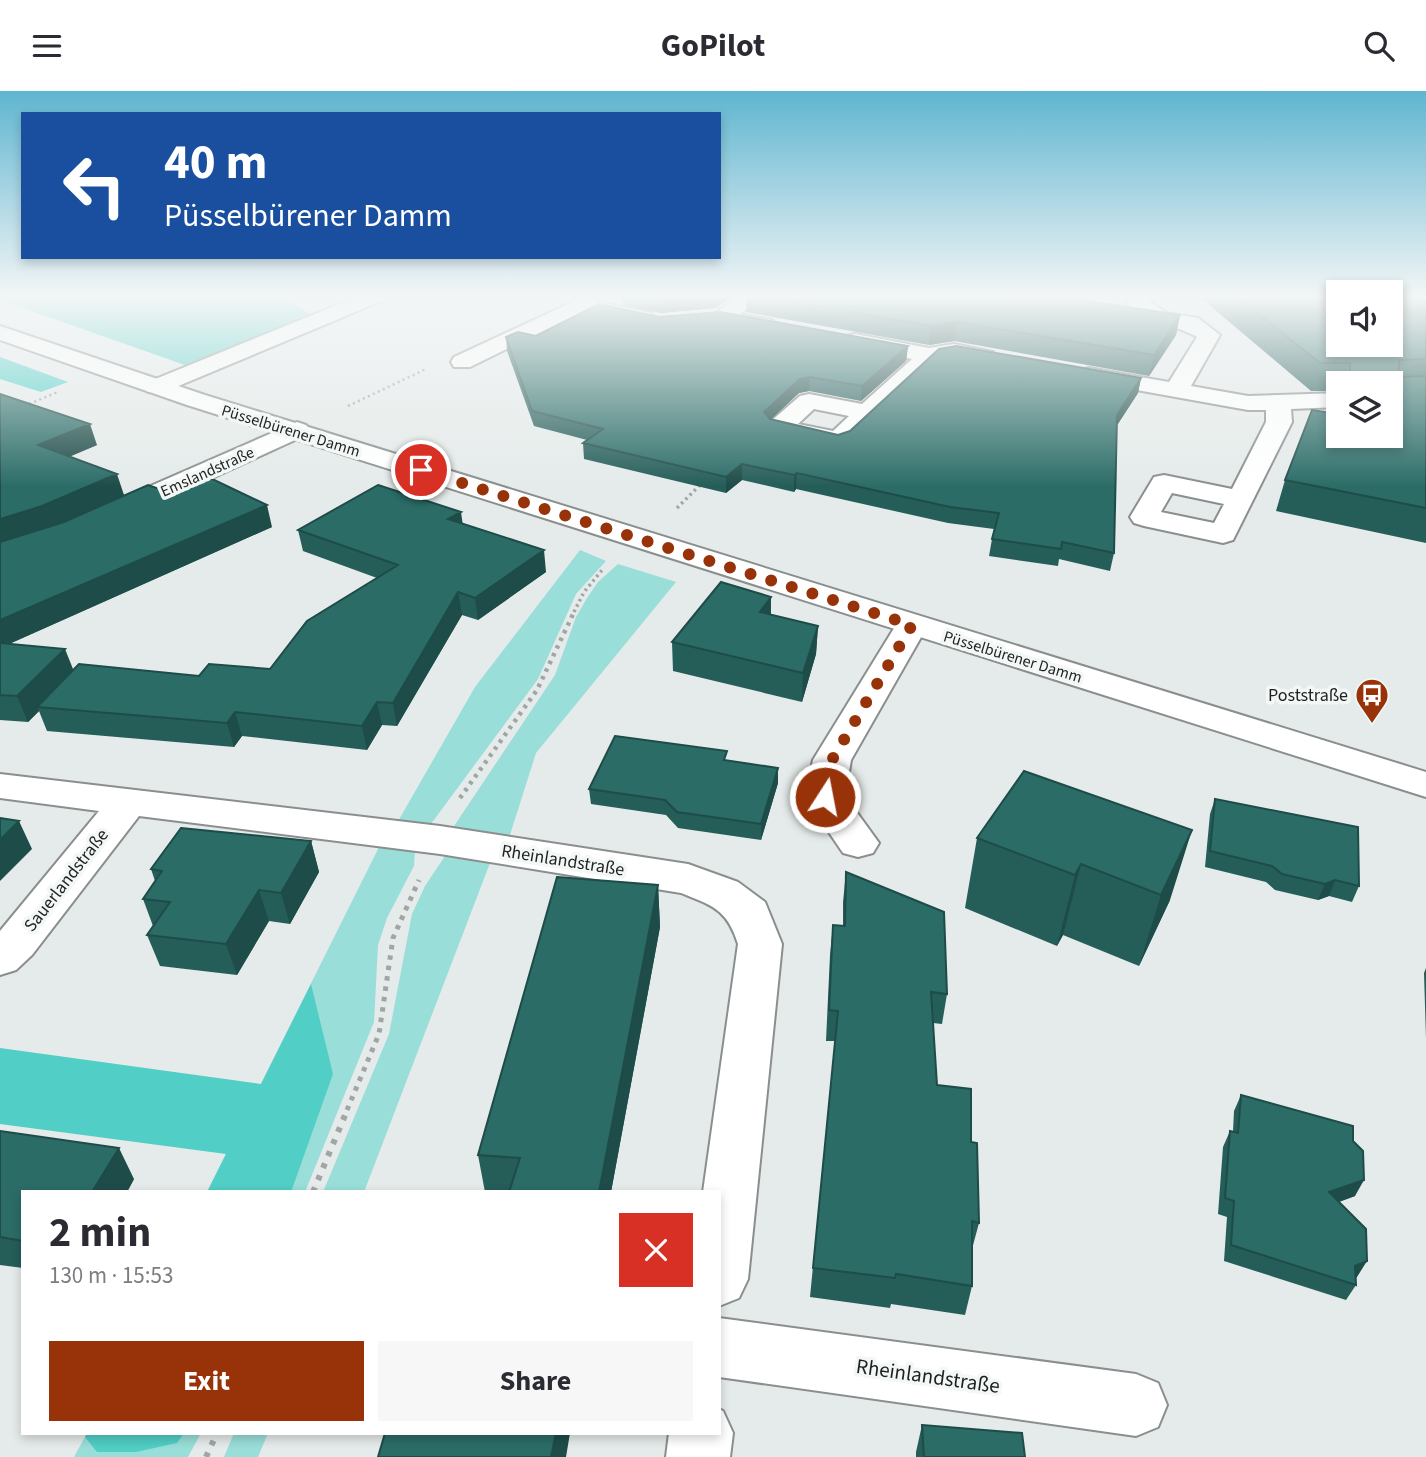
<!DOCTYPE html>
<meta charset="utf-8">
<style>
body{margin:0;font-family:"Source Sans 3",sans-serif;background:#f7f7f7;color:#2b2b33;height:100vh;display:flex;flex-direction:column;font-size:26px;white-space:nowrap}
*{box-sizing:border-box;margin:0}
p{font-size:23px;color:#7c7c81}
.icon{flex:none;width:38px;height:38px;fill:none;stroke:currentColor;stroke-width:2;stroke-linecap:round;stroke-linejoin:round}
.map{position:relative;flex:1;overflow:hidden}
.side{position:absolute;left:21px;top:1099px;width:700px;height:245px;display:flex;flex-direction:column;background:#fff;border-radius:0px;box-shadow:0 4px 10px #0003}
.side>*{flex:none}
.banner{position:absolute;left:21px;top:21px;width:700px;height:147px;border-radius:0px;box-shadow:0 4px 10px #0003;background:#1a4fa0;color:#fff;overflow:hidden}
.fabs{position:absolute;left:1326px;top:189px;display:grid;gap:14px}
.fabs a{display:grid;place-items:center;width:77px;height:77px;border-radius:0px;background:#fff;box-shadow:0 4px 10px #0003;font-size:35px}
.pin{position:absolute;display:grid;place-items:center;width:60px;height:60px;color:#fff;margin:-30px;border:4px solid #fff;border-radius:50%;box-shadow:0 2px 7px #0007}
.me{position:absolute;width:77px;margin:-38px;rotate:11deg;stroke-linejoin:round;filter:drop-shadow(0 0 5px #0008)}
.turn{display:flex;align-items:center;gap:24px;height:147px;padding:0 28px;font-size:32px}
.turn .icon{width:91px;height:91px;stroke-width:2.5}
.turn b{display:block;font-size:49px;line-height:60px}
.round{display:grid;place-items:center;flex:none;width:74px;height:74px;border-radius:0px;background:#f7f7f7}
.summary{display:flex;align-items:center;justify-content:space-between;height:119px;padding:0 28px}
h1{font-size:42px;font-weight:700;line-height:52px}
.button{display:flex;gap:14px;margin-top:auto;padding:14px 28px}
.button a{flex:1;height:80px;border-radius:0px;background:#983209;color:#fff;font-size:28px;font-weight:700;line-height:80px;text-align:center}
.button a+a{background:#f7f7f7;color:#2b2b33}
header{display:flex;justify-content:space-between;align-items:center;height:91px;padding:0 28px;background:#fff;font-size:32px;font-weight:700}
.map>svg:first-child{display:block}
.green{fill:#99ded8}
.forest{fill:#51cec5}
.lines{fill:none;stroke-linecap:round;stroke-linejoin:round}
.minor-casing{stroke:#8a8f8e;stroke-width:4}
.major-casing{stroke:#8a8f8e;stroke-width:4}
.path-far4{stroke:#a1a6a5;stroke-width:2.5;stroke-dasharray:2 3.5;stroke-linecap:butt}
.path-far3{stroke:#a1a6a5;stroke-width:3.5;stroke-dasharray:2.5 3.5;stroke-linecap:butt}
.path-far2{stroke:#a1a6a5;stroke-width:4.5;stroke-dasharray:3.5 5;stroke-linecap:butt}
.path-far1{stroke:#a1a6a5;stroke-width:5;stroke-dasharray:4.5 6;stroke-linecap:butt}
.path{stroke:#a1a6a5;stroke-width:6;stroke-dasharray:5 8;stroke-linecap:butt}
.minor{fill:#fff;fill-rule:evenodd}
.major{fill:#fff;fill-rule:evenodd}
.wall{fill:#255d59}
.shaded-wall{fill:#1e4c48}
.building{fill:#2b6c67;stroke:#1e4c48;stroke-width:2}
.route{stroke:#983209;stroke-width:12;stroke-dasharray:0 21.6}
.labels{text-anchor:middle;stroke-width:7;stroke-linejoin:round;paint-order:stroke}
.far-street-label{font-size:16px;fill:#1f2121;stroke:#f3f8f7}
.poi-label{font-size:18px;fill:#1f2121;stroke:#f3f8f7;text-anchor:end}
.street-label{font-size:18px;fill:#1f2121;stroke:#f3f8f7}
.near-street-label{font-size:21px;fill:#1f2121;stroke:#f3f8f7}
</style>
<header><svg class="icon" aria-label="menu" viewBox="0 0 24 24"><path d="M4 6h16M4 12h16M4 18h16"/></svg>GoPilot<svg class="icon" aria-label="search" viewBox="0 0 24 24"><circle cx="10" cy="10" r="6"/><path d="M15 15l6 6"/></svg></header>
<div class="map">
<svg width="1426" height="1366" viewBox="0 0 1426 1366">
<rect width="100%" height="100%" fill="#e5ebea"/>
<path class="green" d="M580 459 606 470 576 503 538 588 428 737 397 732 475 596Z
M618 473 676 491 536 662 508 750 450 741 555 584 576 526 587 507 598 491Z
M380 754 415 759 414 775 387 827 378 854 374 931 305 1101H207Z
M445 765 490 772 364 1101H323L389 943 412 823 425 795Z
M87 1342H201L188 1366H74Z
M234 1342H268L258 1366H224Z"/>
<path class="forest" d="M0 205H283L311 224 185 274 0 209Z
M0 266 68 291 41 301 0 288Z
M311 893 333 983 291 1101H207L226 1063 0 1033V957L261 993Z
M87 1342H184L177 1352 136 1361H97L85 1346Z"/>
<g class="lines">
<defs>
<path id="minor" d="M359 205H387L384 209 164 301H148L144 296 148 291Z
M739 205H763L740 223 772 229 775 234 772 239 764 240 713 231 710 226Z
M1132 205H1152L1149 210 1167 222 1198 227 1220 244 1191 295 1248 305 1339 302V316L1291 318 1292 331 1233 449 1223 452 1144 435 1134 432 1130 426 1154 386 1164 384 1232 398 1266 331V319H1248L1081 289 1077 284 1081 279 1089 277 1169 291 1197 246C1175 232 1143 235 1127 212ZM1172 402 1224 413 1214 432 1161 421Z
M581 207 651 222 654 227 643 233 584 220 470 276H454L451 271 454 266Z
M855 243 929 257 954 253 993 261 996 266 985 273 954 267 936 270 847 354 838 357 770 341 766 336 770 331 800 305 809 303 862 313 912 268 847 255 844 250 847 245ZM814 318 849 325 833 340 798 333Z
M297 331 306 334 310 339 306 344 127 426 117 429 107 426 103 420 107 414Z
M912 524 924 527 928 534 851 669 845 705 879 752 873 762 858 766 843 762 805 706 813 669 896 534 900 527Z
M0 683 440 735 688 773 738 791 765 811 782 853 748 1188 739 1207 719 1215V1101H703L738 853C727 818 713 815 681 802L440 763 139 725 32 864 16 879 0 884V840L99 720 0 707Z
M719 1227 1136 1283 1158 1292 1167 1314 1158 1336 1136 1345 719 1286Z
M719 1318 723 1320 733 1342 730 1366H666L669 1342H719Z"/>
<path id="major" d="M0 235 205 304 1426 681V706L187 314 0 249Z"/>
</defs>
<use href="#minor" class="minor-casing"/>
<use href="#major" class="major-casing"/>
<path class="path-far4" d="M24 315 58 301
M348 315 426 278"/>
<path class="path-far3" d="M677 417 703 391
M574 521 584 501 603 478"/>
<path class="path-far2" d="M460 707 537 599 575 519"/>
<path class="path-far1" d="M347 1019 379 943 393 847 419 789"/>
<path class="path" d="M313 1101 348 1017
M206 1366 217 1342"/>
<use href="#minor" class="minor"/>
<use href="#major" class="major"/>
</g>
<path class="wall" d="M623 205H734L715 217 660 222 623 214Z
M747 205H1056L1180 224 1176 244 1149 285 954 250 929 254 746 221Z
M1201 205H1426V452L1276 420 1285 389 1338 323 1333 319 1339 301V345H1391V292H1339V300H1311L1201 207Z
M659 226 908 255 906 270 861 310 809 300 799 302 771 328 838 344 1141 287 1138 302 1117 334 1114 462 1110 480 1059 468 1058 475 989 465 992 448 994 438 948 432 796 398 794 401 742 389 726 402 584 368 583 352 587 349 534 335 507 260 506 246 536 245Z
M0 303 97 354 69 366 124 404 58 433 272 436 9 553 73 579 199 585 270 578 377 487 303 460 298 439 462 433 546 481 478 529 462 524 397 635 382 634 367 659 242 645 234 656 47 640 39 620 28 631 0 629Z
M771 506V524L818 535 816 563 802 611 673 580 672 551Z
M727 670 778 677V692L761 749 678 737 666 724 591 713 589 698Z
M1024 680 1170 809 1139 875 1063 844 1057 855 965 817 977 747Z
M1215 708 1359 795 1352 811 1329 805 1318 809 1275 799 1266 791 1205 776 1210 723Z
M311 750 319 781 290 833 269 830 237 884 160 875 147 844 153 835 143 808 155 790 151 778Z
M846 781 947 903 942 933 933 932 937 994 971 1051 979 1132 972 1158V1195L965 1224 891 1213 890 1217 810 1206 835 950H826L830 864 833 834H843V811Z
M658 794 660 836 611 1101H485L478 1064Z
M1426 877V947L1424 882Z
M1241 1004 1353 1050 1355 1105 1339 1111 1357 1186 1356 1187V1194L1346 1209 1224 1170 1227 1126 1218 1123 1223 1056 1230 1040H1233L1234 1020Z
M0 1040 134 1088 127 1101H23V1177L0 1174Z
M922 1334 1025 1366H916V1361Z"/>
<path class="shaded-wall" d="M660 205H734L715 217 660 222Z
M1180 224 1176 244 1149 285 1154 264Z
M957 231 954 250 929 254 931 235Z
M908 255 906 270 861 310 862 295Z
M810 286 809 300 799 302 763 336 764 321 800 288Z
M1141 287 1138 302 1114 339 1117 324Z
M90 333 97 354 46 375 38 354Z
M742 373V389L726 402V386Z
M797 382 796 398 794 401V384Z
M117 383 124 404 50 437 0 453V428Z
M267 414 272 436 0 557V529Z
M461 421 464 442 448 428Z
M544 459 546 481 478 529 475 507Z
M458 501 462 524 397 635 393 612Z
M771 506 770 534 760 521Z
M818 535 816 563 802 611 803 582Z
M65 558 75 583 37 616 39 620 28 631 17 605Z
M377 611 382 634 367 659 362 635Z
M235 621 242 645 234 656 227 632Z
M778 677V692L761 749V733Z
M19 730 32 758 0 790V749Z
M1192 739 1170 809 1139 875 1161 804Z
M311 750 319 781 290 833 281 802Z
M1081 773 1063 844 1057 855 1075 784Z
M1335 789 1329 805 1318 809 1325 793Z
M658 794 660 836 611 1101H599Z
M259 799 269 830 237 884 226 853Z
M119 1057 134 1088 127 1101H92Z
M1364 1089 1355 1105 1321 1117 1329 1101Z
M1367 1170 1357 1186 1346 1190 1355 1175Z
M556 1342H570L566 1366H551Z"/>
<path class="building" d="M760 205H1056L1180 224 1154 264 957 231 931 235Z
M1236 205H1339V254H1391V205H1426V268L1399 269V286L1426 285V417L1285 389 1312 319 1339 323V345H1391V332H1395L1391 329V292H1345L1342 290 1350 289V272H1320Z
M599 213 659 226 721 221 908 255 862 295 810 286 800 288 764 321 770 328 838 344 850 340 939 258 956 255 1141 287 1117 324 1114 462 1062 451 1061 458 992 448 999 422 950 416 797 382 794 384 742 373 726 386 583 352 603 338 532 320 506 246 518 241 536 245Z
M0 303 90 333 38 354 117 383 42 415 0 428Z
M210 387 267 414 0 529V451L64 431 148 394 171 402Z
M378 394 461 421 448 428 544 459 475 507 458 501 393 612 377 611 362 635 235 621 227 632 37 616 79 573 199 585 209 573 270 578 307 530 398 474 298 439Z
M721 491 771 506 760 521 818 535 803 582 672 551Z
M0 552 65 558 17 605 0 604Z
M615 645 727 660 724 669 778 677 761 733 677 721 665 709 589 698Z
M1024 680 1192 739 1161 804 1081 773 1075 784 977 747Z
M1215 708 1358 736 1359 795 1335 789 1325 793 1282 783 1272 775 1210 760Z
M0 727 19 730 0 749Z
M181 737 311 750 281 802 259 799 226 853 147 844 170 811 143 808 162 780 151 778Z
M846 781 944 821 947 903 931 901 937 994 971 998V1051L977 1052 979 1132 972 1130V1195L896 1183 895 1187 813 1177 838 920 829 919 833 834 845 835Z
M557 786 658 794 599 1101H509L520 1067 478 1064Z
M1241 1004 1353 1035V1050L1363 1060 1364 1089 1329 1101 1366 1138 1367 1170 1355 1175 1356 1194 1231 1154 1234 1110 1225 1107 1230 1040 1238 1042Z
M0 1040 119 1057 92 1101H23V1150L0 1146Z
M922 1334 1022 1342 1025 1366H924Z
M385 1342H556L551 1366H378Z"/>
<linearGradient id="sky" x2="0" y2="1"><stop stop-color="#5fb5d0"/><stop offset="0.52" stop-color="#f3f6f6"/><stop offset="1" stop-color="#f3f6f6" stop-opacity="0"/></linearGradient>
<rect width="1426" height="396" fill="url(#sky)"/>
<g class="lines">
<path class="route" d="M421 379 912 534 832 669 825 706"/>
</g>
<defs>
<symbol id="bus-pin" viewBox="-11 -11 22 30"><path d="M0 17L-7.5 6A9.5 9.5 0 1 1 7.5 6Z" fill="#983209" stroke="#f3f8f7"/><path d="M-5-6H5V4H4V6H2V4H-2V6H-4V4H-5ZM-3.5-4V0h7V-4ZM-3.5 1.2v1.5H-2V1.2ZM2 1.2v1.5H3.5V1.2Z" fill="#fff"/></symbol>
</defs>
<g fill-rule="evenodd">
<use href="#bus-pin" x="1353" y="585" width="38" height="52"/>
</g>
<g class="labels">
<g class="far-street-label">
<text transform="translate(291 339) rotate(17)" y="6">Püsselbürener Damm</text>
<text transform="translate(207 380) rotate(-24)" y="6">Emslandstraße</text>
<text transform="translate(1013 565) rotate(17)" y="6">Püsselbürener Damm</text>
</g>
<g class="poi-label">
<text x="1348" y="610">Poststraße</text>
</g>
<g class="street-label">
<text transform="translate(563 769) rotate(9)" y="6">Rheinlandstraße</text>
<text transform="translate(66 789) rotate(-52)" y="6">Sauerlandstraße</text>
</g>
<g class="near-street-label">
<text transform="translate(928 1285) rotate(8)" y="7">Rheinlandstraße</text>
</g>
</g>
</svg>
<div class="fabs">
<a><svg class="icon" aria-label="sound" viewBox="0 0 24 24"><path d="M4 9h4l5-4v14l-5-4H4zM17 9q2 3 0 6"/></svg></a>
<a><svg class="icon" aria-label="layers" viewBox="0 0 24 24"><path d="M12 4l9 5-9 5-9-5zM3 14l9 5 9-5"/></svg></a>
</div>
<div class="pin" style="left:421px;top:379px;background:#d93025"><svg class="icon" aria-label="arrive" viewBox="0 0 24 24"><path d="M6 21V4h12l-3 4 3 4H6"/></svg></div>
<svg class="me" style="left:825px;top:706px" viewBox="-20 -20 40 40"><circle r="17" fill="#983209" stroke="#fff" stroke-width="3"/><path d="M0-11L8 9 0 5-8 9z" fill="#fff"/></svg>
<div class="banner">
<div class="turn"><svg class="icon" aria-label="left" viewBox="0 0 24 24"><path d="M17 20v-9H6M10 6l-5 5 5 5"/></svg><div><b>40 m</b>Püsselbürener Damm</div></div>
</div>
<section class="side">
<div class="summary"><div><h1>2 min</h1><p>130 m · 15:53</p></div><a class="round" style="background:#d93025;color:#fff"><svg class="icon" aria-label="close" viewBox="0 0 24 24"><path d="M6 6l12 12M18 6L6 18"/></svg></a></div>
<div class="button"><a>Exit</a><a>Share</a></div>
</section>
</div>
